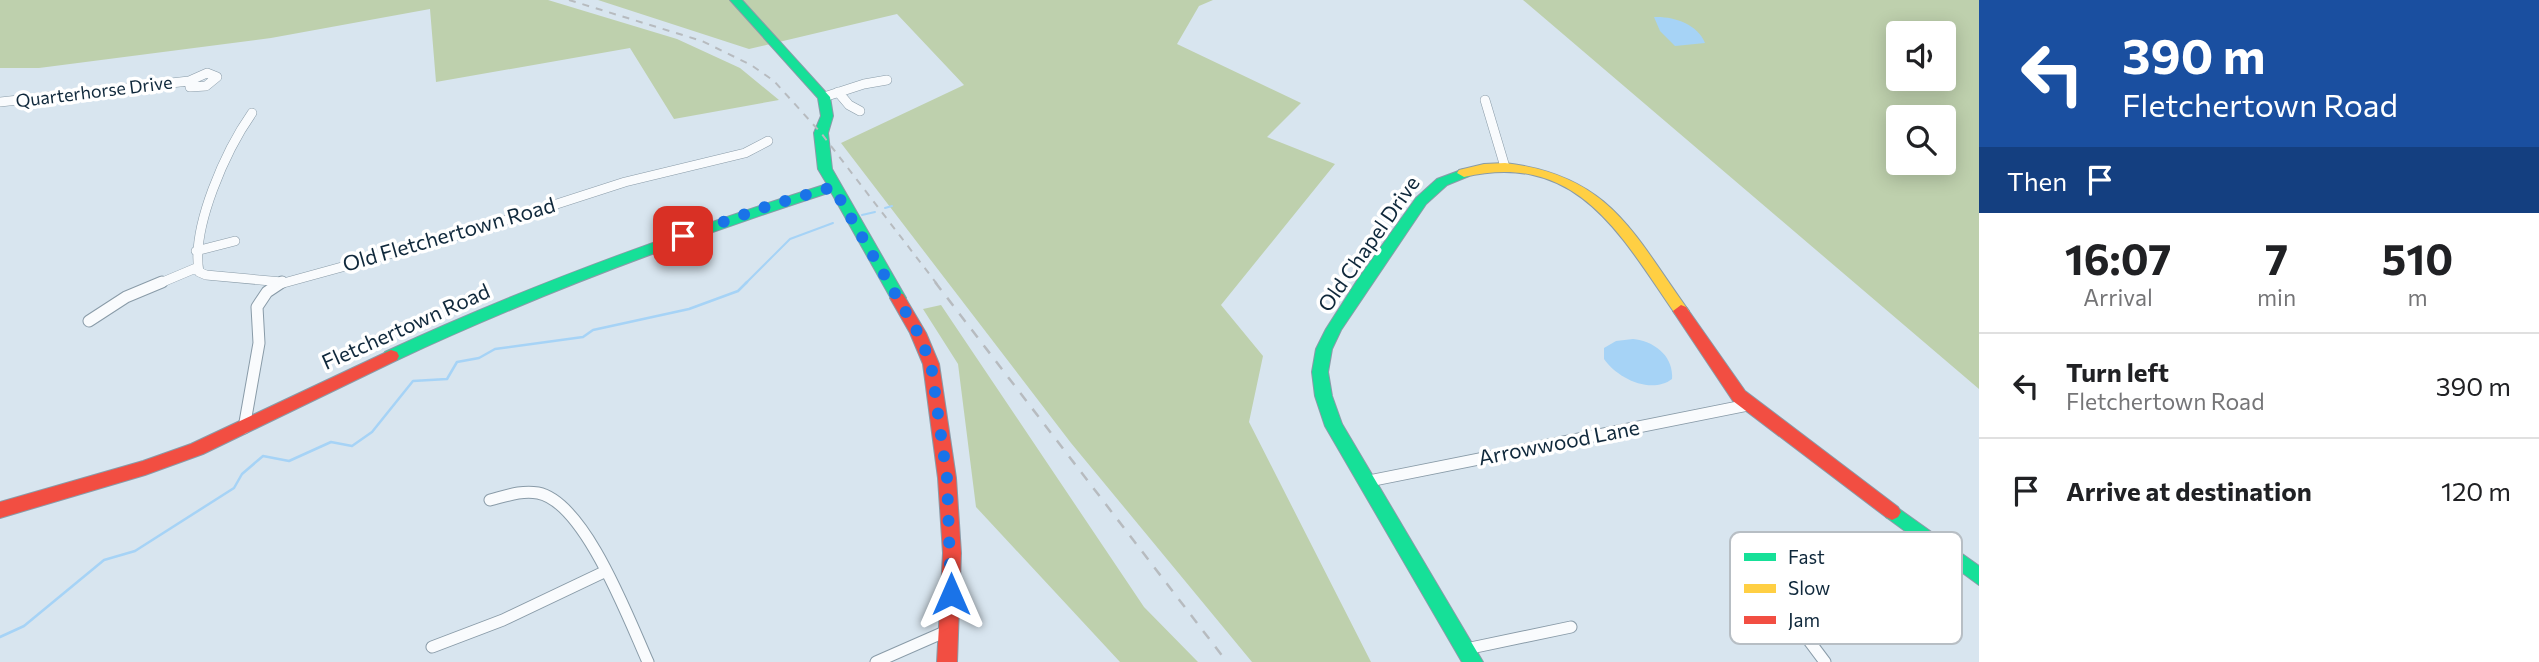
<!DOCTYPE html>
<style>
body{margin:0;font-family:Commissioner,sans-serif;background:#f2f2f2;color:#202124;height:100vh;display:flex;flex-direction:column;font-size:26px;white-space:nowrap}
*{box-sizing:border-box;margin:0}
p{font-size:23px;color:#757577}
.icon{flex:none;width:38px;height:38px;fill:none;stroke:currentColor;stroke-width:2;stroke-linecap:round;stroke-linejoin:round}
.map{position:relative;flex:1;overflow:hidden}
.side{display:flex;flex-direction:column;background:#fff;width:560px}
.side>*{flex:none}
.guide{background:#1a4fa0;color:#fff;overflow:hidden}
.controls{position:absolute;left:1886px;top:21px;display:grid;gap:14px}
.controls a{display:grid;place-items:center;width:70px;height:70px;border-radius:7px;background:#fff;box-shadow:0 4px 18px #0003;font-size:35px}
.pin{position:absolute;display:grid;place-items:center;width:60px;height:60px;color:#fff;margin:-30px;border-radius:14px;box-shadow:0 4px 10px #0006}
.me{position:absolute;width:77px;margin:-38px;rotate:0deg;stroke-linejoin:round;filter:drop-shadow(0 0 5px #0008)}
.turn{display:flex;align-items:center;gap:24px;height:147px;padding:0 28px;font-size:32px}
.turn .icon{width:91px;height:91px;stroke-width:2.5}
.turn b{display:block;font-size:49px;line-height:60px}
.then{display:flex;align-items:center;height:66px;padding:0 28px;background:#0003;gap:14px;font-size:26px}
.eta{display:flex;justify-content:space-evenly;align-items:center;height:119px;text-align:center}
.eta b{font-size:42px;font-weight:700;line-height:49px}
ul{padding:0;list-style:none}
li{display:flex;align-items:center;gap:21px;height:105px;padding:0 28px;border-top:2px solid #e0e0e0}
li div{flex:1}
li b{display:block;font-size:26px}
li em{font-style:normal}
main{display:flex;flex:1;min-height:0}
.map>svg:first-child{display:block}
.green{fill:#bed0ad;fill-rule:evenodd}
.water{fill:#a6d3f6}
.lines{fill:none;stroke-linecap:round;stroke-linejoin:round}
.stream-far1{stroke:#a6d3f6;stroke-width:2}
.stream{stroke:#a6d3f6;stroke-width:2.5}
.street-far1-casing{stroke:#899ba8;stroke-width:10}
.street-casing{stroke:#899ba8;stroke-width:13}
.fast-casing{stroke:#899ba8;stroke-width:2}
.slow-casing{stroke:#899ba8;stroke-width:2}
.jam-casing{stroke:#899ba8;stroke-width:2}
.street-far1{stroke:#f9fbfd;stroke-width:9}
.street{stroke:#f9fbfd;stroke-width:11}
.fast{fill:#16e098;fill-rule:evenodd}
.slow{fill:#ffcf43;fill-rule:evenodd}
.jam{fill:#f24e42;fill-rule:evenodd}
.rail-far1{stroke:#b7bbbf;stroke-width:2;stroke-dasharray:7 7;stroke-linecap:butt}
.rail{stroke:#b7bbbf;stroke-width:2.5;stroke-dasharray:10 10;stroke-linecap:butt}
.route{stroke:#1a73e8;stroke-width:12;stroke-dasharray:0 21.6}
.labels{text-anchor:middle;stroke-width:7;stroke-linejoin:round;paint-order:stroke}
.far-street-label{font-size:18px;fill:#0f283b;stroke:#fff}
.street-label{font-size:21px;fill:#0f283b;stroke:#fff}
.key{fill:#fff;stroke:#b7bec4;stroke-width:2}
.key-label{font-size:19px;fill:#0f283b}
</style>
<main>
<div class="map">
<svg width="1979" height="662" viewBox="0 0 1979 662">
<rect width="100%" height="100%" fill="#d8e5ef"/>
<path class="green" d="M0 0H548L677 39 740 68 779 100 674 119 630 48 436 82 430 9 271 38 39 68H0Z
M598 0H1213L1199 6 1177 44 1301 103 1267 137 1335 164 1221 305 1263 356 1249 422 1371 662H1252L1071 443 841 143 964 85 897 14 749 49Z
M1523 0H1979V389ZM1899 33H1944V79H1899ZM1899 117H1944V163H1899Z
M941 305 1144 607 1198 662H1120L976 507 958 364 923 309Z"/>
<path class="water" d="M1654 17C1673 16 1698 24 1705 43L1675 46 1660 31Z
M1633 339C1654 341 1674 356 1672 379 1651 395 1617 378 1604 359V348L1616 341Z"/>
<g class="lines">
<path class="stream-far1" d="M885 208 892 206
M862 215 875 212
M745 284 790 239 833 223"/>
<path class="stream" d="M0 637 24 626 104 560 135 551 234 488 242 474 263 456 289 461 331 442 352 446 372 432 413 381 447 379 457 362 479 358 495 349 583 337 593 330 689 309 738 291 747 282"/>
<defs>
<path id="street-far1" d="M207 73 217 77 206 86 190 87 189 81Z
M838 92 849 105 860 111
M824 97 864 84 887 80
M1485 100 1505 167
M0 102 189 81
M252 113C226 150 191 227 199 272L206 275 282 282
M196 251 235 241
M158 284 196 268
M280 284 473 231 625 182 745 153 768 141"/>
<path id="street" d="M89 321 126 297 162 282
M244 428 259 343 257 307 267 292 282 282
M1369 481 1748 405
M490 500C506 496 521 490 538 493 585 502 629 620 648 662
M1750 581 1792 618 1825 662
M432 647 503 620 604 572
M1466 649 1571 627
M876 662 949 630"/>
<path id="fast" d="M730 0H742L830 97 833 116 828 133 832 169 906 298 903 302H893L831 192C683 240 538 294 397 360H385L383 356 385 352C529 285 676 232 827 184L818 169 814 133 821 116 818 98Z
M1464 169 1469 170 1471 173 1469 176 1447 185 1426 204 1341 330 1332 349 1328 372 1332 396 1342 424 1483 662H1462L1325 426 1315 396 1312 372 1316 349 1326 329 1358 279 1416 198 1437 179Z
M1892 504 1979 566V585L1886 517 1883 512 1886 507Z"/>
<path id="slow" d="M1505 163C1608 175 1632 231 1686 307L1689 311 1686 315H1676C1621 236 1578 150 1464 177L1457 173 1459 170 1484 164Z"/>
<path id="jam" d="M898 293 903 294 926 333 939 364 956 478 961 553 957 662H937L943 553 938 478 923 364 910 333 890 298Z
M1681 305 1686 307 1745 391 1898 507 1901 512 1898 517 1892 520 1886 517 1733 401 1673 311Z
M391 350 397 352 399 356 397 360 203 454 145 475 0 518V502L143 461 191 444Z"/>
</defs>
<use href="#street-far1" class="street-far1-casing"/>
<use href="#street" class="street-casing"/>
<use href="#fast" class="fast-casing"/>
<use href="#slow" class="slow-casing"/>
<use href="#jam" class="jam-casing"/>
<use href="#street-far1" class="street-far1"/>
<use href="#street" class="street"/>
<use href="#fast" class="fast"/>
<use href="#slow" class="slow"/>
<use href="#jam" class="jam"/>
<path class="rail-far1" d="M569 0 702 41 751 65 774 81 821 133 937 284"/>
<path class="rail" d="M935 282 1227 662"/>
</g>
<g class="lines">
<path class="route" d="M683 236 771 205 833 187 918 333 931 364 947 478 951 594"/>
</g>
<g class="labels">
<g class="far-street-label">
<text transform="translate(94 92) rotate(-7)" y="6">Quarterhorse Drive</text>
</g>
<g class="street-label">
<text transform="translate(449 235) rotate(-16)" y="7">Old Fletchertown Road</text>
<text transform="translate(1369 244) rotate(-55)" y="7">Old Chapel Drive</text>
<text transform="translate(406 327) rotate(-24)" y="7">Fletchertown Road</text>
<text transform="translate(1559 443) rotate(-11)" y="7">Arrowwood Lane</text>
</g>
</g>
<rect x="1730" y="532" width="232" height="112" rx="10" class="key"/>
<rect x="1744" y="553" width="32" height="8" fill="#16e098"/>
<rect x="1744" y="584" width="32" height="9" fill="#ffcf43"/>
<rect x="1744" y="616" width="32" height="8" fill="#f24e42"/>
<g class="key-label">
<text x="1788" y="564">Fast</text>
<text x="1788" y="595">Slow</text>
<text x="1788" y="627">Jam</text>
</g>
</svg>
<div class="controls">
<a><svg class="icon" aria-label="sound" viewBox="0 0 24 24"><path d="M4 9h4l5-4v14l-5-4H4zM17 9q2 3 0 6"/></svg></a>
<a><svg class="icon" aria-label="search" viewBox="0 0 24 24"><circle cx="10" cy="10" r="6"/><path d="M15 15l6 6"/></svg></a>
</div>
<div class="pin" style="left:683px;top:236px;background:#d93025"><svg class="icon" aria-label="arrive" viewBox="0 0 24 24"><path d="M6 21V4h12l-3 4 3 4H6"/></svg></div>
<svg class="me" style="left:951px;top:594px" viewBox="-20 -20 40 40"><path d="M0-17L14 15 0 8-14 15z" fill="#1a73e8" stroke="#fff" stroke-width="4"/></svg>
</div>
<section class="side">
<div class="guide">
<div class="turn"><svg class="icon" aria-label="left" viewBox="0 0 24 24"><path d="M17 20v-9H6M10 6l-5 5 5 5"/></svg><div><b>390 m</b>Fletchertown Road</div></div>
<div class="then">Then<svg class="icon" aria-label="arrive" viewBox="0 0 24 24"><path d="M6 21V4h12l-3 4 3 4H6"/></svg></div>
</div>
<div class="eta">
<div><b>16:07</b><p>Arrival</p></div>
<div><b>7</b><p>min</p></div>
<div><b>510</b><p>m</p></div>
</div>
<ul>
<li><svg class="icon" aria-label="left" viewBox="0 0 24 24"><path d="M17 20v-9H6M10 6l-5 5 5 5"/></svg><div><b>Turn left</b><p>Fletchertown Road</p></div><em>390 m</em></li>
<li><svg class="icon" aria-label="arrive" viewBox="0 0 24 24"><path d="M6 21V4h12l-3 4 3 4H6"/></svg><div><b>Arrive at destination</b></div><em>120 m</em></li>
</ul>
</section>
</main>
